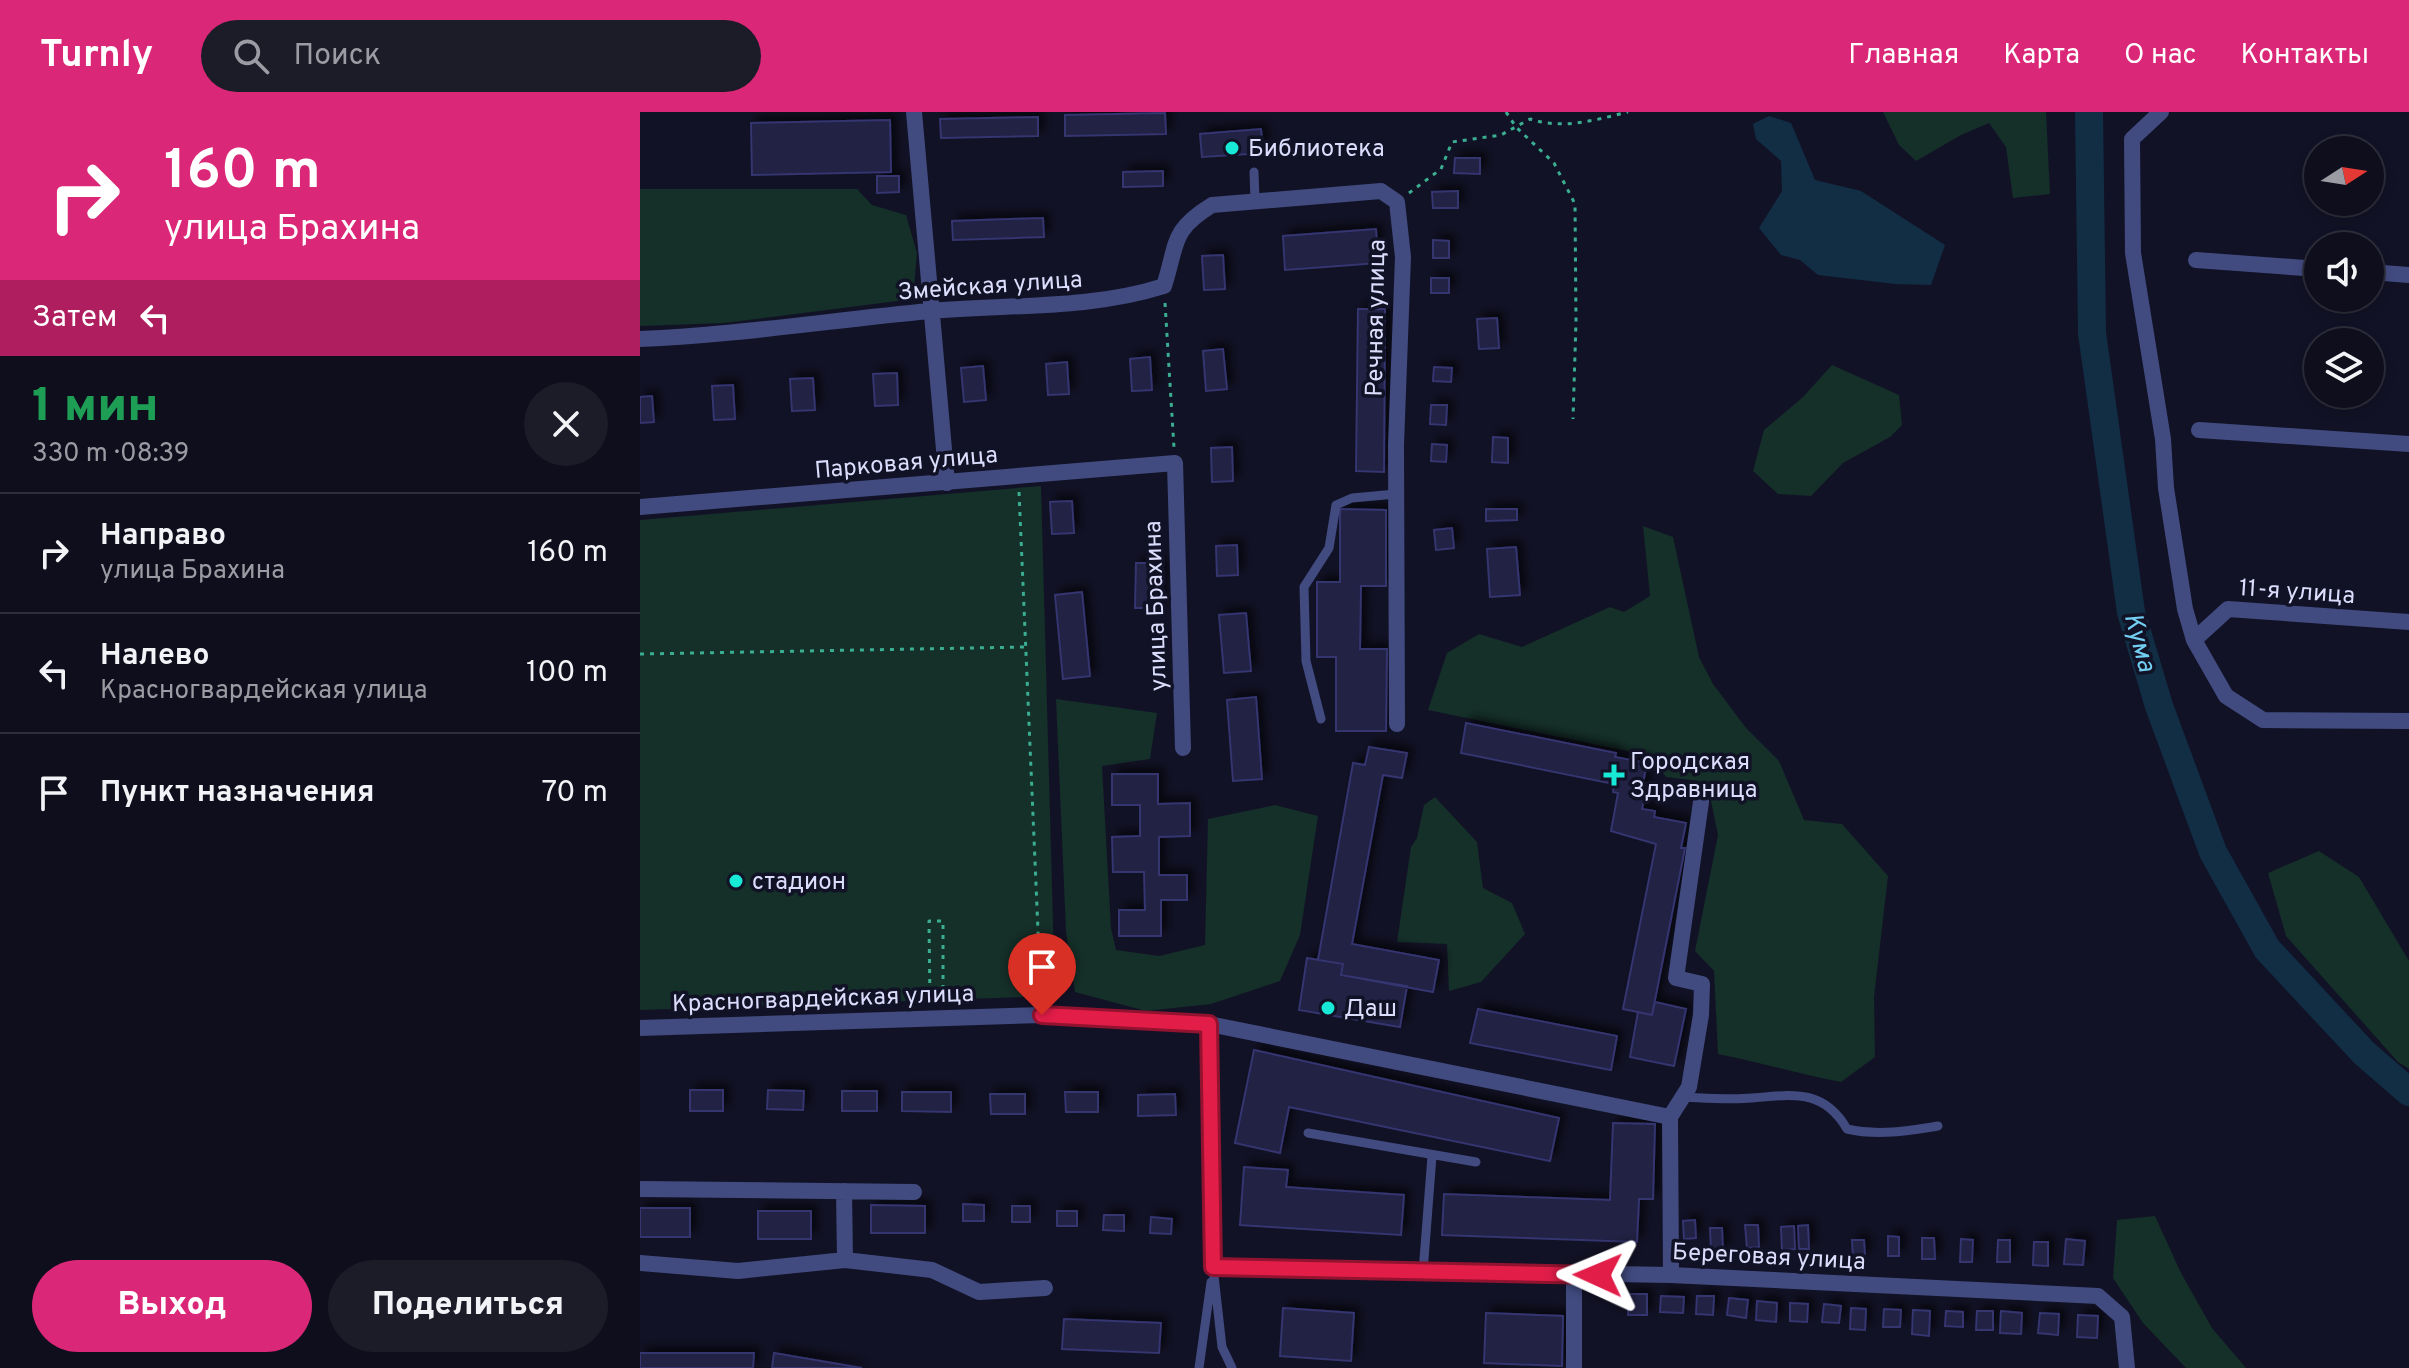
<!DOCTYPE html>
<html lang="ru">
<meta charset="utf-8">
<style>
body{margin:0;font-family:Overpass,sans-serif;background:#1c1c29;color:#f1f3f6;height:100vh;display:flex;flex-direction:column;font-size:30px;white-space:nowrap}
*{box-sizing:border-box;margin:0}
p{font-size:26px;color:#9b9ca3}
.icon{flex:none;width:44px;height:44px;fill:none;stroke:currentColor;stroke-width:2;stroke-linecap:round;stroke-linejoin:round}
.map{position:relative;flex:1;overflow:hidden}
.drawer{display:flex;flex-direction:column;background:#0e0e1c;width:640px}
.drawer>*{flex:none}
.hud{background:#db2777;color:#fff;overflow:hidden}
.needle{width:52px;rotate:78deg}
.controls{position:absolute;left:1664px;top:24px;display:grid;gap:16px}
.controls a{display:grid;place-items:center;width:80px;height:80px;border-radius:50%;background:#0e0e1c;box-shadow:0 4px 12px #0003,0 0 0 2px #2e2e3b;font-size:40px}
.pin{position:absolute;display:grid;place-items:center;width:68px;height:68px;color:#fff;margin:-82px -34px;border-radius:50% 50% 50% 0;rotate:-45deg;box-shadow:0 0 8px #0007}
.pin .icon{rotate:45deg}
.me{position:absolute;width:88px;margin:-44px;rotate:271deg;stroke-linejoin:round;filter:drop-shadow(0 0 6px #0008)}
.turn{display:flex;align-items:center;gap:28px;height:168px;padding:0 32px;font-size:36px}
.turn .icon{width:104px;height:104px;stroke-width:2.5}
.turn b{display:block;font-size:56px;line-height:68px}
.then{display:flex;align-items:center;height:76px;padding:0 32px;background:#0003;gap:16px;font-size:30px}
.round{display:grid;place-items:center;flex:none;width:84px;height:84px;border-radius:42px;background:#1c1c29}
.summary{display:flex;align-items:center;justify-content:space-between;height:136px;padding:0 32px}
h1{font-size:48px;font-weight:800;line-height:60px;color:#1e9e55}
.action{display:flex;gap:16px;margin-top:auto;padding:16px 32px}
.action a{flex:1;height:92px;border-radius:48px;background:#db2777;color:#fff;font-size:32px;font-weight:800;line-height:92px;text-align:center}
.action a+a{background:#1c1c29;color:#f1f3f6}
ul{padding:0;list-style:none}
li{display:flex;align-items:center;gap:24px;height:120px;padding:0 32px;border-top:2px solid #2e2e3b}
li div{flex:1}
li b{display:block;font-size:30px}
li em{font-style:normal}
header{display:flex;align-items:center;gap:48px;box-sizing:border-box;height:112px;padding:0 40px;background:#db2777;color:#fff}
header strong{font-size:38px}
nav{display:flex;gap:44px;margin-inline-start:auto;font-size:28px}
.search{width:560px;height:72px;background:#1c1c29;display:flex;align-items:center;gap:20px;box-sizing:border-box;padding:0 28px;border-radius:44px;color:#9b9ca3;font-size:30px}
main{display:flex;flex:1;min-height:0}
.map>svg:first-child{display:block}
.green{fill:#152f29}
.water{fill:#112e45}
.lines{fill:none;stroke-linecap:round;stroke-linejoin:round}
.river{stroke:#112e45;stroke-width:28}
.building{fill:#202045;stroke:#34346f;stroke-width:2;filter:url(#shadow)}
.path{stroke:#3bae92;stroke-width:3;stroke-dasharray:4 6;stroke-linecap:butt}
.lane{stroke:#414b80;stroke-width:9}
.street{stroke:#414b80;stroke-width:16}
.route-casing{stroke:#92132f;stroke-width:20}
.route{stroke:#e11d48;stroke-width:14}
.poi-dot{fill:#18e9d7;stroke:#121226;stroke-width:3}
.labels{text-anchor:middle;stroke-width:7;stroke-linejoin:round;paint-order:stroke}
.poi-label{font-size:24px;fill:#daddfc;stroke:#121226;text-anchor:start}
.street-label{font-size:24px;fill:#daddfc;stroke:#121226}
.water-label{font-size:26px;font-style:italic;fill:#72cff2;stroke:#121226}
</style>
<header>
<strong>Turnly</strong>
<div class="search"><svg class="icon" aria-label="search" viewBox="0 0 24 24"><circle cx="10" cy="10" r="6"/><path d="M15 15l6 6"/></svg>Поиск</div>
<nav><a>Главная</a><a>Карта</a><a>О нас</a><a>Контакты</a></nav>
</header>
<main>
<section class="drawer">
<div class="hud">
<div class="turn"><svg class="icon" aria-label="right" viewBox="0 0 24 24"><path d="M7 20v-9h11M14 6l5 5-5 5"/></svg><div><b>160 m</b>улица Брахина</div></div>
<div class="then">Затем<svg class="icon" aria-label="left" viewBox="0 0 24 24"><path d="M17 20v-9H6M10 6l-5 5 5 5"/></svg></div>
</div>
<div class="summary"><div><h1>1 мин</h1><p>330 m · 08:39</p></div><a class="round"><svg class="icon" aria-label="close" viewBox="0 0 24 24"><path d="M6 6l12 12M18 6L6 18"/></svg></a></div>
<ul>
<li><svg class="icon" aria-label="right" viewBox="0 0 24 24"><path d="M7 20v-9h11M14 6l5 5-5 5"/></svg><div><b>Направо</b><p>улица Брахина</p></div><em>160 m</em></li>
<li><svg class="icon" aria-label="left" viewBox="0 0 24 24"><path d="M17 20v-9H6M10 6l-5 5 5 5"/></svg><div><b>Налево</b><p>Красногвардейская улица</p></div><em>100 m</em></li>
<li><svg class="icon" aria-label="arrive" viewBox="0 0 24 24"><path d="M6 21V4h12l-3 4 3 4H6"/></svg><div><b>Пункт назначения</b></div><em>70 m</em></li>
</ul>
<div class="action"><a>Выход</a><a>Поделиться</a></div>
</section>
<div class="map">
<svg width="1769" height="1256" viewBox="0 0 1769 1256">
<defs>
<filter id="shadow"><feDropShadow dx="6" dy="-6" stdDeviation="4" flood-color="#0009"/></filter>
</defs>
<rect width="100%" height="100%" fill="#121226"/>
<path class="green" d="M1243 0H1406L1410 82 1373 86 1366 35 1349 11 1321 23 1276 49 1259 33Z
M0 77H217L232 93 266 103 277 141 273 187 84 211 0 214Z
M1192 253 1259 283 1262 313 1250 325 1203 351 1171 384 1138 382 1113 359 1124 318 1163 285Z
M401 374 415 884 0 898V408Z
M1003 414 1033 425 1059 545 1073 572 1106 616 1139 649 1164 708 1202 712 1248 764 1234 885 1235 945 1201 970C1159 962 1119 950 1078 942L1074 859 1055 839 1078 723 1067 670 1026 665 1011 644 788 598 807 541 839 522 882 535 970 495 984 500 1010 484Z
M416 587 517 601 510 647 462 654 471 816 476 838 519 844 565 833 568 707 635 693 678 704 660 823 640 869 571 892 506 899 435 880 426 820Z
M795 685 837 730 843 776 872 791 885 822 841 870 809 879 807 832 757 830 771 735 777 726 784 693Z
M1679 739 1719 765 1769 849V957L1758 950 1646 824 1628 761Z
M1515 1104 1541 1161 1572 1216 1606 1256H1546L1503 1211 1473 1166 1477 1108Z"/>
<path class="water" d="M1129 4 1151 11 1175 68 1221 79 1305 133 1291 173 1255 172 1178 163 1160 148 1141 143 1119 116 1142 79 1141 49 1116 27 1113 12Z"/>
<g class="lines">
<path class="river" d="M1449 0 1452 221 1491 500 1519 594 1573 740 1627 837 1724 941 1769 980"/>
</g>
<path class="building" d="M525 1 526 22 425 24V3Z
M398 5V24L301 26 300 7Z
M250 8 251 60 112 63 111 11Z
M621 17 623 41 562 45 560 22Z
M815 46H840V62L814 61Z
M523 59V74L483 75V60Z
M237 64H259V80L237 81Z
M818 79V96H793L792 80Z
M403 106 404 125 313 128 312 109Z
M736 117 738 151 645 158 643 124Z
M793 128 809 129V146H793Z
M583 143 585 177 564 178 562 144Z
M791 166H809V181H791Z
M718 197H745L744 360 716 359Z
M857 206 859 236 839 237 837 207Z
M583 237 587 277 566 279 563 239Z
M510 245 512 278 492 279 490 247Z
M427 250 429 282 408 283 406 252Z
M343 254 346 288 324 290 321 256Z
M794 255 812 256 811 270 793 269Z
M257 261 258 293 235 294 233 262Z
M173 266 175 298 152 299 150 267Z
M93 273 95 307 74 308 72 274Z
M12 284 14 310 0 311V285Z
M791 293H807L806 313 790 312Z
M853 325 868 326V351L852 350Z
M792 332 807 333 806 350 791 349Z
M592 335 593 369 572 370 571 336Z
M432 389 434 421 412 422 410 390Z
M700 397 746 398V474H721L720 537H747L746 619H696V545H677V470H700Z
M846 397H877V408L846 409Z
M812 416 814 436 796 438 794 418Z
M597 433 598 463 577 464 576 434Z
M876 435 880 483 850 485 847 437Z
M496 451H521L520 496H495Z
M442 480 450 564 423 567 415 483Z
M606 501 611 559 584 561 579 503Z
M616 585 622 667 593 669 587 588Z
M826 611 976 641 975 645 1007 651 1002 676 1006 677 1002 697 1015 699 1014 705 1046 711 1041 736H1045L1012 903 983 897 1016 732 971 719 978 681 973 680 974 672 821 641Z
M729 635 767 641 762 666 743 663 712 832 799 848 793 880 701 863 703 852 678 848 713 651 725 653Z
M472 662H518V692L550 691V724L519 725V763H547V788H521V824H479V798H505L504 760H473L472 725 500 724V693H472Z
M667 846 703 852 701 863 767 874 760 915 659 898Z
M1015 890 1046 897 1034 954 990 945 998 900 1012 903Z
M838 897 977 924 971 958 830 931Z
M614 938 919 1006 910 1049 649 995 640 1041 595 1031Z
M50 978H83V999H50Z
M128 978 164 979 163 998 127 997Z
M202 979H237V999H202Z
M262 980H311V1000L262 999Z
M425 980H458V1000H426Z
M350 982H385V1002H351Z
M535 982 536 1003 498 1004V983Z
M973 1011 1015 1012 1013 1087H999L997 1130 802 1123 804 1082 970 1088Z
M604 1055 648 1058 646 1075 764 1083 761 1123 600 1113Z
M323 1092 344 1093V1109H323Z
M231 1093 285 1094V1121H231Z
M372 1094H390V1110H372Z
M0 1096H50V1125H0Z
M118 1099H171V1127H118Z
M417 1099H437V1114H417Z
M464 1103H484V1119L463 1118Z
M511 1105 532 1107 531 1122 510 1121Z
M1055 1108 1056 1126 1044 1127 1043 1109Z
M1105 1113H1118L1119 1135 1107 1136Z
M1168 1113 1169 1137H1159L1158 1114Z
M1154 1114 1155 1137 1142 1138 1141 1115Z
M1070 1116H1082L1083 1139H1071Z
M1248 1124 1259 1125V1144H1248Z
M1282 1126H1294L1295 1147H1282Z
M1321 1127 1333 1128 1332 1150H1320Z
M1426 1127 1445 1129 1443 1153 1424 1152Z
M1212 1128H1224L1225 1144 1213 1145Z
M1358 1128H1370V1150H1357Z
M1394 1130H1408V1154L1393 1153Z
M988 1182H1007V1203H988Z
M1021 1184 1044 1185 1043 1201 1020 1200Z
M1057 1184H1074L1073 1203 1056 1202Z
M1089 1186 1108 1188 1106 1206 1087 1203Z
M1117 1189 1137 1191 1136 1210 1116 1208Z
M1150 1191 1168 1192 1167 1210 1150 1209Z
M1184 1192 1201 1194 1199 1211 1182 1210Z
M643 1196 714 1201 711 1249 640 1244Z
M1211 1196 1226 1197 1225 1218 1210 1217Z
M1244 1197 1261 1198 1260 1215H1243Z
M1273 1198 1290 1199 1289 1224 1272 1222Z
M1306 1199 1323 1200V1215L1305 1214Z
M1337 1199H1353V1218H1336Z
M1361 1199 1382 1201 1381 1222 1360 1221Z
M846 1201 923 1204 922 1254 844 1251Z
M1400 1201 1419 1202 1418 1223 1398 1221Z
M1438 1203 1458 1204 1457 1226 1437 1225Z
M424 1207 521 1211 519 1241 422 1237Z
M0 1241H114L113 1256H0Z
M134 1241 222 1256H132Z"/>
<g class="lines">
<path class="path" d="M866 0 876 15 914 51 935 92 936 209 933 307
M769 81 801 57 812 30 861 23 890 7C923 18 955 8 988 0
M525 191 534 336
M379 380 401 888
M0 542 386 535
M290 891 289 809H303V893"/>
<path class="lane" d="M614 60 615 88
M681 607 666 549 664 475 689 436 696 393 712 386 756 382
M1042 985C1066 986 1089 988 1112 986 1152 983 1183 976 1207 1017 1237 1024 1268 1019 1298 1014
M668 1021 836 1050
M573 1155 582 1235 592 1256
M783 1160 792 1044
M559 1256 571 1170"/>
<path class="street" d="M274 0 307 371
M1521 0 1492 27 1493 141 1523 327 1526 376 1545 497 1554 528 1586 584 1623 608 1769 609
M1556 148 1678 157
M1730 160 1769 163
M0 227C97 223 193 208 290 199 368 192 449 198 524 174 538 131 530 119 572 93L741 79 757 90 763 145 756 333 757 612
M1559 318 1769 332
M0 395 535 351 543 636
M1554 528 1588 497 1769 510
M569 912 573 1155 1031 1163 1458 1184 1482 1205 1487 1256
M0 916 402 903 569 912 1030 1005
M0 1077 274 1080
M204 1079 205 1148 292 1158 339 1180 405 1176
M0 1151 98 1159 205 1148
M934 1163V1256
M1031 1163 1030 1005 1049 975 1061 903 1062 872 1036 866 1061 690"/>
</g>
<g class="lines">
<defs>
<path id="route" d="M402 903 569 912 573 1155 958 1163"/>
</defs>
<use href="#route" class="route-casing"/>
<use href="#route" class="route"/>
</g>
<g class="poi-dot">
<circle cx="592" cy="36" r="8"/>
<path d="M970 651h8v8h8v8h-8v8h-8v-8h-8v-8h8z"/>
<circle cx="96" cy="769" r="8"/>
<circle cx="688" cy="896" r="8"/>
</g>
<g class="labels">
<g class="poi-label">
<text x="608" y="44">Библиотека</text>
<text x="990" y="657">Городская<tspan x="990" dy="28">Здравница</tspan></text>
<text x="112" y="777">стадион</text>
<text x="704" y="904">Даш</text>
</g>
<g class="street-label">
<text transform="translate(350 173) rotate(-4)" y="8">Змейская улица</text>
<text transform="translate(735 206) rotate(-89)" y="8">Речная улица</text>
<text transform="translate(266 350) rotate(-5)" y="8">Парковая улица</text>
<text transform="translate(1657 479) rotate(4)" y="8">11-я улица</text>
<text transform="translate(515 494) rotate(-92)" y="8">улица Брахина</text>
<text transform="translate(183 886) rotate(-2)" y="8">Красногвардейская улица</text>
<text transform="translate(1129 1144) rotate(3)" y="8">Береговая улица</text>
</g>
<g class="water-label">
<text transform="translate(1501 530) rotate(75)" y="9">Кума</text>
</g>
</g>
</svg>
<div class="controls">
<a><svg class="needle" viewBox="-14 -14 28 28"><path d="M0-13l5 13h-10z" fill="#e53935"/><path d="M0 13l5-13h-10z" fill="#9b9ca3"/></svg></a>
<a><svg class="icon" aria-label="sound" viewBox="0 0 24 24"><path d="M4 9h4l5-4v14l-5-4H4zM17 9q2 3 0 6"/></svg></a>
<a><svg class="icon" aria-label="layers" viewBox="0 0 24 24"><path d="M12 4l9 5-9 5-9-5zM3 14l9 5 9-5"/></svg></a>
</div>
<div class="pin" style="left:402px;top:903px;background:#d93025"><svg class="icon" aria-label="arrive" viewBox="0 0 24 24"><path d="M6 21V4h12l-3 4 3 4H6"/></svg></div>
<svg class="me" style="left:958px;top:1163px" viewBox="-20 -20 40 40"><path d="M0-17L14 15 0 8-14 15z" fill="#e11d48" stroke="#fff" stroke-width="4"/></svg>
</div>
</main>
